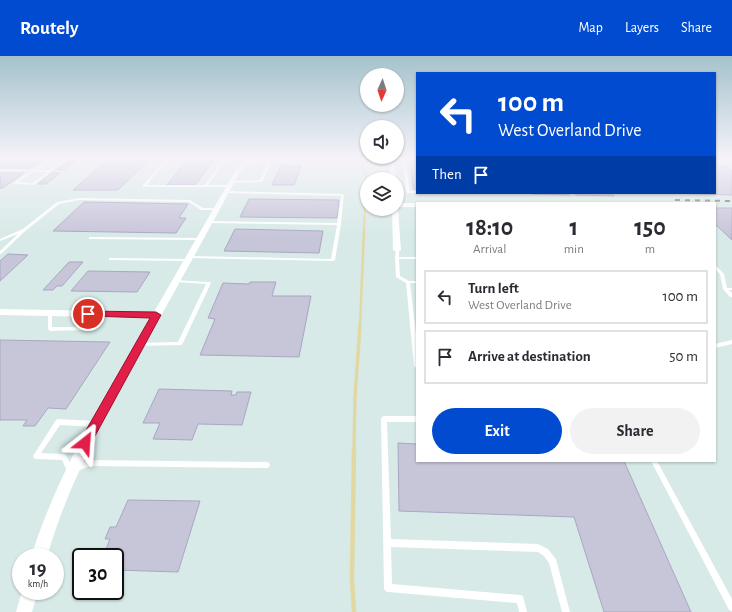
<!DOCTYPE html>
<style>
body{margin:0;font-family:"Alegreya Sans",sans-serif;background:#f2f2f3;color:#2b2b33;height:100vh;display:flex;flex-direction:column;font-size:15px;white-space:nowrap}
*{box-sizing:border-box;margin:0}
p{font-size:13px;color:#7c7c81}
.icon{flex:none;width:22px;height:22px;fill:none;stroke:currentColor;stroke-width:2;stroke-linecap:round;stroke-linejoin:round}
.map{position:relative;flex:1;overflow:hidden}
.details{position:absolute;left:416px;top:146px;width:300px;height:260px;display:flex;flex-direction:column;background:#fff;border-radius:0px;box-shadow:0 1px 3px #0004}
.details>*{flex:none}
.banner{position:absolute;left:416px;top:16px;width:300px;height:122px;border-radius:0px;box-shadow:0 1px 3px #0004;background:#004bcf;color:#fff;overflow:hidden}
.needle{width:26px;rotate:183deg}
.tools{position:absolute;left:360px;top:12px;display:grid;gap:8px}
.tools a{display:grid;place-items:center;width:44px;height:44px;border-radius:50%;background:#fff;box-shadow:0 1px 3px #0004;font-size:20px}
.speed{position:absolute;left:12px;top:492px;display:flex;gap:8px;font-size:20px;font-weight:700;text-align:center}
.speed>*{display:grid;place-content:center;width:52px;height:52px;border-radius:50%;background:#fff;box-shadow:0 1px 3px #0004;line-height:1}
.speed small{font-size:10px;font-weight:400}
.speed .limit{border:2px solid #111;border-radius:6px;background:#fff;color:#111}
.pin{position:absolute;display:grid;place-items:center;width:34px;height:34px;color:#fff;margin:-17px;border:2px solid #fff;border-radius:50%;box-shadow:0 1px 4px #0007}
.me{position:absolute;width:44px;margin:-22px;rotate:28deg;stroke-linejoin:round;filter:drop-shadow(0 0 3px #0008)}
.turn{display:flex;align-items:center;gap:14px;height:84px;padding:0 16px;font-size:18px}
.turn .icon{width:52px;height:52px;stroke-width:2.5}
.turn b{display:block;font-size:28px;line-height:34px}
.then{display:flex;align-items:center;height:38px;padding:0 16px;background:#0003;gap:8px;font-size:15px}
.eta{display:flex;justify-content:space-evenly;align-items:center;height:68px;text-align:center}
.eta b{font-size:24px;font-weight:600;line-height:28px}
.button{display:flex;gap:8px;margin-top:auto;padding:8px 16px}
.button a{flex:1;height:46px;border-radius:24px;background:#004bcf;color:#fff;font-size:16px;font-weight:600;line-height:46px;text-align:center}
.button a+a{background:#f2f2f3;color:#2b2b33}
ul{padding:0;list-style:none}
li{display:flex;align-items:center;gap:12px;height:54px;margin:0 8px 6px;padding:0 8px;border:2px solid #e1e1e2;border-radius:0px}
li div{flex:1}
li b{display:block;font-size:15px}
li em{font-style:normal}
header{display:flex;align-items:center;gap:24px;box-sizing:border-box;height:56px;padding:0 20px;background:#004bcf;color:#fff}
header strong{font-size:19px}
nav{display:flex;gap:22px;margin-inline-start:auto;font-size:14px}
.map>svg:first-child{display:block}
.industrial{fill:#d7eae7;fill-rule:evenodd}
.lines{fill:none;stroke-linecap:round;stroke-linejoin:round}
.stream-far3{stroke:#e1d8a3;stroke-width:2}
.stream-far2{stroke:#e1d8a3;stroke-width:2.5}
.stream-far1{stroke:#e1d8a3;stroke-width:3.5}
.stream{stroke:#e1d8a3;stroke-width:4.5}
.building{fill:#c7c5d8;stroke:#a9a7c3}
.service{fill:#fff;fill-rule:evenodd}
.minor{fill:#fff;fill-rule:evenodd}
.rail{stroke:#6e6e6e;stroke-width:2;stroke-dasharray:5 5;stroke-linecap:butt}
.route{fill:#e11d48;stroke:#92132f}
</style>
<header>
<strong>Routely</strong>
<nav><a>Map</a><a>Layers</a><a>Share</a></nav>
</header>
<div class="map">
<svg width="732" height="556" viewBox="0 0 732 556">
<rect width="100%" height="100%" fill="#e9e5f1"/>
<path class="industrial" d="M0 102H417V137H715V102H732V556H0ZM367 123H397V153H367ZM417 147H715V405H417ZM21 501H55V535H21ZM81 501H115V535H81Z"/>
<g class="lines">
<path class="stream-far3" d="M356 102 361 104 366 119 364 175"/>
<path class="stream-far2" d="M360 270 364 174"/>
<path class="stream-far1" d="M354 394 355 341 360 269"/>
<path class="stream" d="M354 556 352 523 354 393"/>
</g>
<path class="building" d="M0 102H46L31 112H0Z
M110 102H151L118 134H73Z
M189 102 215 103 195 129H167Z
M410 102H417V133H413Z
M69 104H77L64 114 57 113Z
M281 109 301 110 294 129H272Z
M715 110H726L732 115V139L665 137H715Z
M0 117H24L1 133Z
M52 117H60L46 128H38Z
M531 137H568L569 139 531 138Z
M575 137H612L614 140 576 139Z
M249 143 339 144 337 162 240 161Z
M84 146 188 148 179 162H186L176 177 53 175Z
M715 152H732V184L715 168Z
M235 173 323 175 319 197 224 195Z
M8 198 28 199 0 225V205Z
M69 206H83L62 230H57L53 234H43Z
M88 215 150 216 137 236 71 235Z
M250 226H276L272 240H311L299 301 200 299 215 263 208 262 223 227 249 228Z
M0 284 110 286 66 353 48 352 35 370H23L27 364H0Z
M159 333 232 335 231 339H236L237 336H251L242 369 198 368 192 384 153 383 160 367H143Z
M398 387 417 388V405H624L691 556H604L574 461 399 455Z
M128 444 200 445 178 516 115 514V501H103L110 483H105L110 471H116Z"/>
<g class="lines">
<path class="service" d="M49 102H52L36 114H49L66 102H68L34 129 15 128 13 127 30 115H0V113L32 114ZM33 116H47L32 127 18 126Z
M167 102H169L147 129H205L224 102H230V103H226L208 129H230L232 130 230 131H143V129Z
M243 102H246L253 105 252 106 243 103Z
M271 102H273L262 126 232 127 230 126 232 125 260 124Z
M403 102H405L410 135H417V137H408L406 136Z
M715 104 732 105V107L715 106Z
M225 135 344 138 341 168 335 204 333 205 189 202 188 201 190 200 331 203 337 169 210 167 208 166 210 165 337 167 341 140 226 137 224 136Z
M79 142 190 144 203 152H217L219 153 217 154H201L189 146 79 144 59 148 24 176 23 177 1 198H0V195L18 178 0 185V183L23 173 57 146Z
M89 181 200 182 202 183 200 184 90 183H89Z
M396 193H397L399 194V201H417V203H399L400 220 409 225H417V227H410L417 286V312L415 311 414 310 406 227 396 221 395 202Z
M109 202 188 203 190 204 188 205 110 204H109Z
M715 210H716L724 218 727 232H732V234H729L732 237V241H730L723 233 720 218 715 213Z
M174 224 209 226 211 227 182 289 137 290 136 289 137 288 139 287 178 286 206 228 176 226H174Z
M50 255 52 257V271H83L99 257H103V258L86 274 50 275 48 273V257Z
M732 284V288L715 292V288Z
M384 360H417V366H387L391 483 538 488 548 493 556 503 570 556H562L549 507 544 500 538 496 391 491 392 528 520 539 523 540 527 556H519L517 547 388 536 385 535 384 532 381 363 382 361Z
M58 363 95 365 97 366 98 368 97 370 95 371 60 369 41 397 64 398 66 399 72 411 90 404 267 406 269 407 270 409 269 411 267 412 90 410 70 418 68 417 62 404 36 403 34 402 33 400 56 364Z
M651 405H657L732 543V555L729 554Z"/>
<path class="minor" d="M261 102H272L250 107 241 114C207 178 171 241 136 305 101 369 67 431 47 501H31C58 415 105 339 150 262L0 259V253L154 256 237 112 246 105Z
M389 102H395L396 123H390Z
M397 147H417V151H397Z
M397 151 398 153 401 194 397 196 393 194 392 153H397Z
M22 535H38L32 556H16Z"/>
<path class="rail" d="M675 144 732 145"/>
</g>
<linearGradient id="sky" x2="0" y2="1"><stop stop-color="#a5c2cc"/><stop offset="0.57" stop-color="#f5f3f9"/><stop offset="1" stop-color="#f5f3f9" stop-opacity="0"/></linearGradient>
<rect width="732" height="180" fill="url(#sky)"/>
<path class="route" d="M85 255 156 256 161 259 89 391 85 392 81 391 79 387 81 383 150 262 88 260H85L84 258Z"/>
</svg>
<div class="tools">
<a><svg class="needle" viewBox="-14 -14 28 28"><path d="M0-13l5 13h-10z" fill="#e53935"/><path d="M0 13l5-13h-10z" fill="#7c7c81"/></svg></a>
<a><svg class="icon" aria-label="sound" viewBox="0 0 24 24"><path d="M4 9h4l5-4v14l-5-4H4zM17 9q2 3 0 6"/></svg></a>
<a><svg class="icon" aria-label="layers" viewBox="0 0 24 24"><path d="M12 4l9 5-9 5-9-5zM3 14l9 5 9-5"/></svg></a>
</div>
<div class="speed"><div>19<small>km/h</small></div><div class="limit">30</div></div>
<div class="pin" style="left:88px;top:258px;background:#d93025"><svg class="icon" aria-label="arrive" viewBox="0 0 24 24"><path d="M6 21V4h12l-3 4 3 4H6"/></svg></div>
<svg class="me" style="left:85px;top:387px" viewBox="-20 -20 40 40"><path d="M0-17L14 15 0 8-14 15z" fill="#e11d48" stroke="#fff" stroke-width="4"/></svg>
<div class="banner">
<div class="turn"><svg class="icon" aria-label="left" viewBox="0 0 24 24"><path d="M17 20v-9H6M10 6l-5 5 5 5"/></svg><div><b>100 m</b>West Overland Drive</div></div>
<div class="then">Then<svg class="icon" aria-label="arrive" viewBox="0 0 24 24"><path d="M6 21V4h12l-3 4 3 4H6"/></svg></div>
</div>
<section class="details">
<div class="eta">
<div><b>18:10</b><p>Arrival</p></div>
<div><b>1</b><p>min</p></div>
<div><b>150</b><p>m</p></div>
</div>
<ul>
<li><svg class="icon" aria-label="left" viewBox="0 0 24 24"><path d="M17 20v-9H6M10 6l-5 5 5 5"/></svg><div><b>Turn left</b><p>West Overland Drive</p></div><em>100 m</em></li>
<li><svg class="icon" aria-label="arrive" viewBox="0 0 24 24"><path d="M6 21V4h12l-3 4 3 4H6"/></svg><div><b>Arrive at destination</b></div><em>50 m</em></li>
</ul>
<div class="button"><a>Exit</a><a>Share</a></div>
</section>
</div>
